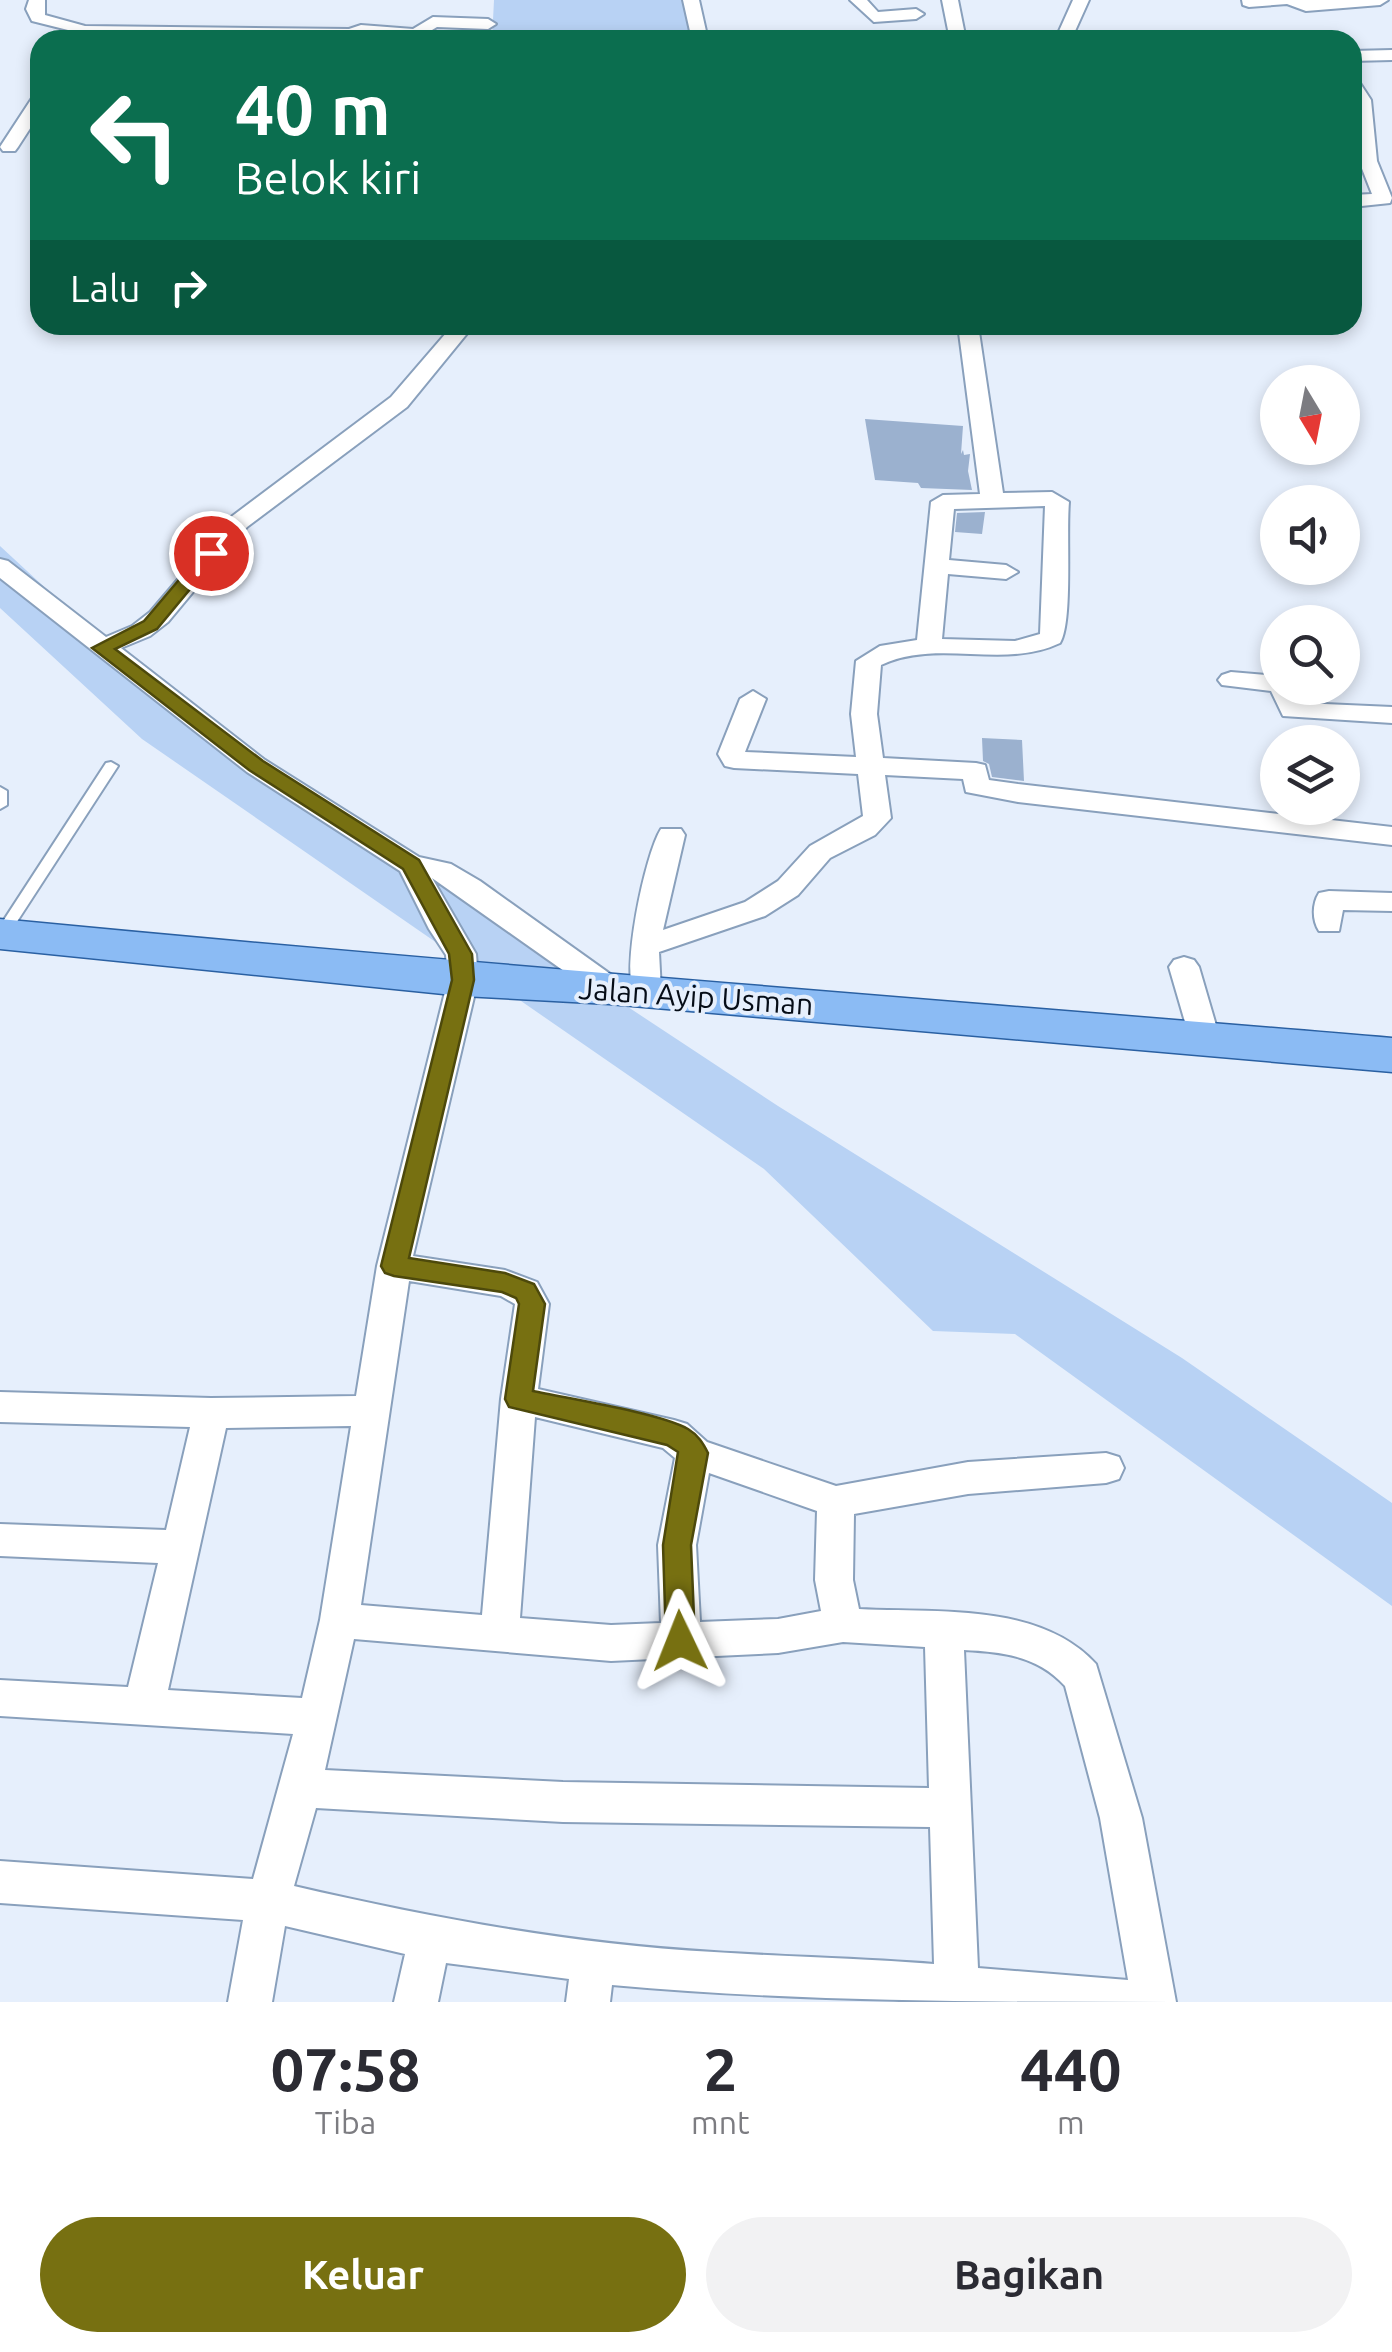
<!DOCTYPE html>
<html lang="id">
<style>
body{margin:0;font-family:Ubuntu,sans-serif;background:#f2f2f3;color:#2b2b33;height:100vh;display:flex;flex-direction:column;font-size:38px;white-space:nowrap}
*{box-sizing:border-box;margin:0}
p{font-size:32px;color:#7c7c81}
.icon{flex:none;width:55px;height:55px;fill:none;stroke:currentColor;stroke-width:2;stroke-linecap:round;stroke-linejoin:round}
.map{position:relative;height:2002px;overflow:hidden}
.sheet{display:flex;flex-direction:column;background:#fff;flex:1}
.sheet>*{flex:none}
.guide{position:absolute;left:30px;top:30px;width:1332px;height:305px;border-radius:30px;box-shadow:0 5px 15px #0003;background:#0b6e4f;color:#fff;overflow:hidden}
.needle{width:65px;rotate:170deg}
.tools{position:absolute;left:1260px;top:365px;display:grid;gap:20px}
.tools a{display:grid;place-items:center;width:100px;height:100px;border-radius:50%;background:#fff;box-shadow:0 5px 15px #0003;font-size:50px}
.pin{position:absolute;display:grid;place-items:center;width:85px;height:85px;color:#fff;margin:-42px;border:5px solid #fff;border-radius:50%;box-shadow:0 2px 10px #0007}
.me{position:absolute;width:110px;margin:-55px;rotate:358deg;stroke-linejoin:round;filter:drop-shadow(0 0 8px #0008)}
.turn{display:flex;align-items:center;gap:35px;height:210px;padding:0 40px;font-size:45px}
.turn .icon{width:130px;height:130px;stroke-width:2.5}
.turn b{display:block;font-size:70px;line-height:85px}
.then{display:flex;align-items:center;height:95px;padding:0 40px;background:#0003;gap:20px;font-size:38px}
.eta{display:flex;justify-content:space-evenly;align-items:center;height:170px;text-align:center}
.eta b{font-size:60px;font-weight:700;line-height:70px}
.primary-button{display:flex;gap:20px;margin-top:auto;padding:20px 40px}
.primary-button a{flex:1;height:115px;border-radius:60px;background:#777011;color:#fff;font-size:40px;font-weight:700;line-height:115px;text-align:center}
.primary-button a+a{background:#f2f2f3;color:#2b2b33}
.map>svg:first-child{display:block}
.green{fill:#b8d2f4}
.building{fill:#9bb1cf}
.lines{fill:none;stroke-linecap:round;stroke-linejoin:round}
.lane-casing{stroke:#89a0bc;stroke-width:4}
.street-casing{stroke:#89a0bc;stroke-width:4}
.primary-casing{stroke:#2a60a2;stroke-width:3}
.lane{fill:#fff;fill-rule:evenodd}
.street{fill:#fff;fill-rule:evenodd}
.primary{fill:#8bbbf4;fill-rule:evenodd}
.route{fill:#777011;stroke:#4d490b;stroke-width:2.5}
.labels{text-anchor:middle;stroke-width:8;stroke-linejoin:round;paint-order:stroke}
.street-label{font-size:30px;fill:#060d17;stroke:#e6effc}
</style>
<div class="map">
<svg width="1392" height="2002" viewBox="0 0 1392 2002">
<rect width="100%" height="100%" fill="#e6effc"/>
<path class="green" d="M494 0H685L693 40H492Z
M0 546 175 708 778 1106 1182 1358 1392 1503V1606L1015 1334 933 1331 764 1169 142 739 0 608Z"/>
<path class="building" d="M865 419 963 426 961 454 963 450 964 455 970 454 968 471 972 490 921 488 918 483 875 480Z
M985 512 982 534 955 532 957 513Z
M982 738 1022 740 1024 781 992 777 989 764 983 761Z"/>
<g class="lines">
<defs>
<path id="lane" d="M111 762 118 766 7 937 0 938V926L106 763Z
M0 787 7 791V805L0 809Z"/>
<path id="street" d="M29 0H45V15L85 26 349 29 361 25 413 29 433 17 488 19 496 24 488 29 437 27 417 39 363 35 351 39 82 36 80 40H64L68 30 32 21 26 9Z
M683 0H699L708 40H692Z
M850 0H867L878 12 916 9 924 14 916 19 874 22Z
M942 0H958L966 40H950Z
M1073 0H1089L1071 40H1055Z
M1242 0H1388L1380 5 1306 11 1287 4 1249 7 1243 5Z
M1392 50V60L1352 61V51Z
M1352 79 1358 80 1371 100 1377 161 1392 198 1390 203 1352 207V195L1372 194 1359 161Z
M40 94V113L18 147 15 151H3L0 147 34 95Z
M453 325H474L407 407 247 527 168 622 150 636 121 648 265 760 419 857 451 864 480 881 620 981 624 988 620 995 609 998 598 995 432 878 476 954 478 980 413 1256 505 1270 537 1282 549 1304 538 1389 674 1420 687 1424 707 1442 836 1486 968 1462 1106 1453 1119 1457 1124 1468 1119 1479 1106 1483 968 1494 854 1514 853 1580 859 1609C936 1613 1039 1602 1096 1664L1142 1818 1176 2002C988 2002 799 2002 612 1985L610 2002H566L569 1979 446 1963 438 2002H394L405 1954 285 1926 272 2002H228L243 1920 0 1903V1861L253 1879 293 1734 0 1716V1680L128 1687 158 1563 0 1556V1524L166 1530 190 1427 0 1422V1392L211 1398 356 1396 377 1266 448 980 446 955 429 929 400 871 247 772 0 578V559L8 561 106 637 132 626 150 612 231 517 391 397ZM409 1281 501 1296 515 1304 501 1399 482 1615 361 1605ZM535 1417 663 1448 675 1458 658 1545 661 1623 611 1625 520 1618ZM351 1426 320 1620 302 1698 168 1690 226 1428ZM709 1473 817 1511 815 1580 821 1611 778 1619 700 1622 696 1545ZM354 1639 611 1661 778 1653 843 1642 925 1647 929 1788 563 1782 325 1770ZM964 1650C1003 1652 1038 1656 1065 1686L1100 1818 1128 1980 978 1968ZM316 1808 563 1822 930 1827 934 1964C861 1958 788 1957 714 1952 572 1944 432 1918 294 1886Z
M958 325H978L1003 493 1052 492 1069 502C1066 535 1073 622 1060 643 1003 670 938 638 881 665L877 714 883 758 976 763 985 765 989 780 1018 784 1392 827V845L1018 802 966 792 963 779 885 775 891 818 875 835 830 858 798 895 765 916 659 952 661 991 657 998 646 1001 635 998C620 973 645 854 661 829H681L685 835 663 930 745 902 778 881 810 846 863 816 858 774 734 768 725 766 718 754 740 699 753 691 766 699 745 752 856 757 851 714 856 661 880 646 917 640 931 502 943 495 980 494ZM1045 506 1040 634 1015 641 942 639 948 574 1006 579 1018 572 1006 565 949 560 954 509Z
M1231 672 1278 676V688H1294L1302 703 1392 707V723L1283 716 1271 691 1222 685 1218 680 1222 675Z
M1329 891 1392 893V911L1343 910 1339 931H1319C1312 920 1312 904 1319 893Z
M1184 957 1194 960 1199 967 1220 1039 1216 1047 1205 1050 1194 1047 1190 1039 1169 967 1174 960Z"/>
<path id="primary" d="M0 919C464 964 928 999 1392 1038V1072L609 1004 463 996 0 949Z"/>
</defs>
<use href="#lane" class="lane-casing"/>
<use href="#street" class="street-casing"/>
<use href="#primary" class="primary-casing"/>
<use href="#lane" class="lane"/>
<use href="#street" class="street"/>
<use href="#primary" class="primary"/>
</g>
<path class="route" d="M211 547 220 553 157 629 115 649 263 761 419 860 472 954 474 980 409 1258 505 1273 534 1284 545 1304 533 1391C570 1399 659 1413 688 1429 698 1435 703 1443 708 1453L691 1545 695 1641 691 1650 680 1654 670 1650 666 1641 663 1545 678 1452 667 1445 509 1407 505 1399 519 1304 516 1298 502 1292 394 1276 385 1273 381 1266 452 980 449 954 403 869 249 770 92 648 144 621 205 549Z"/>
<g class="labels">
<g class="street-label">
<text transform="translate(696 997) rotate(4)" y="10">Jalan Ayip Usman</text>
</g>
</g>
</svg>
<div class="tools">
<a><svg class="needle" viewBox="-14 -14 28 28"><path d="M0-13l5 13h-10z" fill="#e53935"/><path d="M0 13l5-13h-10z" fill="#7c7c81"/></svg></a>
<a><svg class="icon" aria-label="sound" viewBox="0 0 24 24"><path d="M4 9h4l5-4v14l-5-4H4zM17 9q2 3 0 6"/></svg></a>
<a><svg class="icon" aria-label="search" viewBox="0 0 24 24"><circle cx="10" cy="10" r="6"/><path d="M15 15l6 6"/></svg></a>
<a><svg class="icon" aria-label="layers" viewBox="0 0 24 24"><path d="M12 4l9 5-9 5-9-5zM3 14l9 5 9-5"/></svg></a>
</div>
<div class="pin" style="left:211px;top:553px;background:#d93025"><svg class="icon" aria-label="arrive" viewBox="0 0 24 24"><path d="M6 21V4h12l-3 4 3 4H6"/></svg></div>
<svg class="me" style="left:680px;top:1641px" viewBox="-20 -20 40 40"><path d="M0-17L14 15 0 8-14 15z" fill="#777011" stroke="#fff" stroke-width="4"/></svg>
<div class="guide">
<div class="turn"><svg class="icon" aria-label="left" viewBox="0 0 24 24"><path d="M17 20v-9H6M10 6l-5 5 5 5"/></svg><div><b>40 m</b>Belok kiri</div></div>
<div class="then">Lalu<svg class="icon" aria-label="right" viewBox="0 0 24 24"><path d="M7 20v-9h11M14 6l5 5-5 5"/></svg></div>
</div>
</div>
<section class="sheet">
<div class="eta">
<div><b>07:58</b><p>Tiba</p></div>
<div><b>2</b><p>mnt</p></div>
<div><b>440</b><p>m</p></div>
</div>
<div class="primary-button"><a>Keluar</a><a>Bagikan</a></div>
</section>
